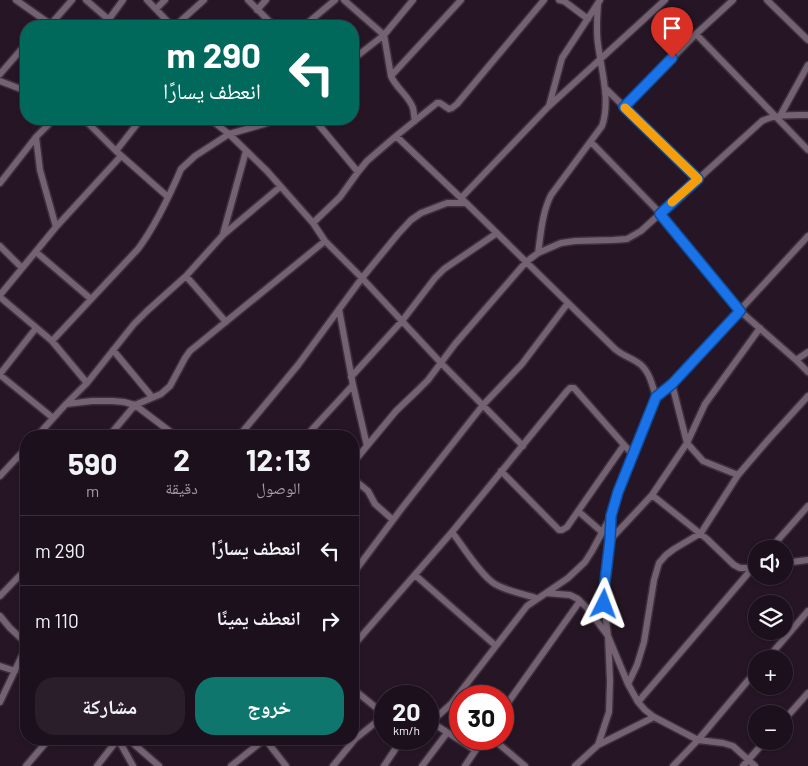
<!DOCTYPE html>
<html lang="ar">
<meta charset="utf-8">
<style>
body{margin:0;font-family:Barlow,"Noto Naskh Arabic",sans-serif;background:#291e29;color:#f1f3f6;direction:rtl;height:100vh;display:flex;flex-direction:column;font-size:19px;white-space:nowrap}
*{box-sizing:border-box;margin:0}
p{font-size:16px;color:#a09da3}
.icon{flex:none;width:28px;height:28px;fill:none;stroke:currentColor;stroke-width:2;stroke-linecap:round;stroke-linejoin:round}
.map{position:relative;flex:1;overflow:hidden;direction:ltr}
.panel{position:absolute;left:20px;top:430px;width:339px;height:315px;display:flex;flex-direction:column;background:#1c101c;border-radius:20px;box-shadow:0 1px 4px #0004,0 0 0 1px #3a303b;direction:rtl}
.panel>*{flex:none}
.hud{position:absolute;left:20px;top:20px;width:339px;height:105px;border-radius:20px;box-shadow:0 1px 4px #0004,0 0 0 1px #3a303b;direction:rtl;background:#00695c;color:#fff;overflow:hidden}
.buttons{position:absolute;left:748px;top:540px;display:grid;gap:10px}
.buttons a{display:grid;place-items:center;width:45px;height:45px;border-radius:50%;background:#1c101c;box-shadow:0 1px 4px #0004,0 0 0 1px #3a303b;font-size:25px}
.speed{position:absolute;left:374px;top:685px;display:flex;gap:10px;font-size:25px;font-weight:700;text-align:center}
.speed>*{display:grid;place-content:center;width:65px;height:65px;border-radius:50%;background:#1c101c;box-shadow:0 1px 4px #0004,0 0 0 1px #3a303b;line-height:1}
.speed small{font-size:12px;font-weight:400}
.speed .limit{border:8px solid #d22;background:#fff;color:#111}
.pin{position:absolute;display:grid;place-items:center;width:42px;height:42px;color:#fff;margin:-51px -21px;border-radius:50% 50% 50% 0;rotate:-45deg;box-shadow:0 0 5px #0007}
.pin .icon{rotate:45deg}
.me{position:absolute;width:55px;margin:-28px;rotate:3deg;stroke-linejoin:round;filter:drop-shadow(0 0 4px #0008)}
.turn{display:flex;align-items:center;gap:18px;height:105px;padding:0 15px;font-size:22px}
.turn .icon{width:65px;height:65px;stroke-width:2.5}
.turn b{display:block;font-size:35px;line-height:42px}
.eta{display:flex;justify-content:space-evenly;align-items:center;height:85px;text-align:center}
.eta b{font-size:30px;font-weight:700;line-height:35px}
.primary-button{display:flex;gap:10px;margin-top:auto;padding:10px 15px}
.primary-button a{flex:1;height:58px;border-radius:20px;background:#0f766e;color:#fff;font-size:20px;font-weight:700;line-height:58px;text-align:center}
.primary-button a+a{background:#291e29;color:#f1f3f6}
ul{padding:0;list-style:none}
li{display:flex;align-items:center;gap:15px;height:70px;padding:0 15px;border-top:1px solid #3a303b}
li div{flex:1}
li b{display:block;font-size:19px}
li em{font-style:normal}
.map>svg:first-child{display:block}
.lines{fill:none;stroke-linecap:round;stroke-linejoin:round}
.street-casing{stroke:#3c313b;stroke-width:9}
.street{stroke:#746172;stroke-width:6}
.route-casing{stroke:#114b97;stroke-width:12}
.route{stroke:#1a73e8;stroke-width:9}
.slow{stroke:#f59e0b;stroke-width:9}
</style>
<div class="map">
<svg width="808" height="766" viewBox="0 0 808 766">
<rect width="100%" height="100%" fill="#261625"/>
<g class="lines">
<defs>
<path id="street" d="M16 0 53 26
M86 0 108 19
M147 0 172 26
M248 0 274 26
M344 0 384 35 391 76C396 88 409 96 413 108 414 112 414 117 415 121
M559 0 564 1 588 19
M767 0 808 40
M156 9 165 0
M257 10 266 0
M50 25 72 0
M104 26 123 0
M175 26 204 0
M304 26 335 0
M696 34 808 150
M352 60 384 35 413 0
M0 74 26 44
M391 76 461 0
M0 81 26 91
M605 88 698 179
M549 106 562 58 600 0
M624 107 696 34 733 0
M780 116 808 65
M84 119 116 151 168 197
M210 119 229 134 267 171 313 223 325 241 362 278 441 363 523 446
M314 119 358 172
M396 136 461 198 615 349C622 355 629 357 637 362 649 369 652 384 656 397
M36 137 40 170 56 227
M591 142 660 213 740 311 796 360 808 372
M116 151 141 119
M0 183 36 137 54 119
M461 198 548 107 665 0
M313 223 340 197 358 172 367 161 396 136 437 103H440L449 109 452 108 457 104 544 0
M223 234 246 151
M0 246 22 268
M36 252 91 299
M538 253C541 233 542 213 551 195L602 126C611 101 601 69 598 44 596 31 597 18 598 4
M186 276 226 322
M0 295 56 227 121 156
M0 297 52 341 87 383 66 404
M339 309 353 385 367 446
M52 341 138 249C156 225 169 197 181 169L195 156 229 134 264 124 276 119
M113 350 152 397
M796 360 808 352
M0 374 36 328
M0 375 53 418
M351 377 402 321 435 278 444 269 497 233
M87 383 134 324 147 311 186 276 223 235 280 187
M672 384 687 443 703 461 738 475
M37 436 66 404 92 401H113L124 402 135 405 176 436
M109 436 135 405 161 394 170 386 185 358 190 351 325 241
M163 436 169 431
M239 436 298 365 362 278 398 234 411 220 421 213 447 203H466
M306 436 353 385
M19 456 26 463
M352 464 396 411 418 390 428 380 455 344 526 262 538 253 561 243 575 241 613 240 627 239 641 231 762 121C776 114 793 115 808 115
M501 471 559 530H562L567 527 624 445
M0 476 26 448
M352 478 368 491 375 504 393 520
M652 495 707 539 734 565 740 568H754
M578 511 602 532
M452 532C462 545 482 577 495 584 507 591 523 594 536 598
M610 540 652 495 687 443 705 404 760 328
M770 549 808 506
M784 563 808 560
M352 575 402 508 483 405 522 364 568 303
M415 575 496 646
M546 593 570 595 578 599 588 609 608 636 628 684 638 702 645 710 654 717 698 740 723 743 733 746 755 766
M0 596 26 569
M0 616 10 628 26 643
M352 647 452 532 567 391 570 388H574L633 455
M767 659 808 611
M0 666 15 671
M628 684 637 665 644 642 654 580 659 563 666 555 674 549 701 533 738 475 768 440 808 396
M352 688 385 715
M0 702 26 647
M638 702 756 564
M502 711 580 601
M784 720 808 693
M431 722 475 750
M428 723 431 722 451 704 527 606 568 578 585 562 592 551 611 516 618 492 656 397 672 384 808 236
M128 739 159 766
M265 739 286 766
M493 739 525 766
M598 745 609 712 610 681 608 636 604 604 605 590 610 540 611 517
M26 766 49 739
M97 766 118 739 133 766
M231 766 265 739
M333 766 355 739 385 715
M384 766 402 739
M422 766 447 733
M465 766 483 739
M575 766 598 745 654 717
M673 766 698 740 756 671
M743 766 765 741"/>
</defs>
<use href="#street" class="street-casing"/>
<use href="#street" class="street"/>
</g>
<g class="lines">
<defs>
<path id="route" d="M604 604V590L610 540 611 516 618 492 656 397 672 384 740 311 660 214 698 179 624 107 672 58"/>
</defs>
<use href="#route" class="route-casing"/>
<use href="#route" class="route"/>
<path class="slow" d="M625 108 698 179 672 202"/>
</g>
</svg>
<div class="buttons">
<a><svg class="icon" aria-label="sound" viewBox="0 0 24 24"><path d="M4 9h4l5-4v14l-5-4H4zM17 9q2 3 0 6"/></svg></a>
<a><svg class="icon" aria-label="layers" viewBox="0 0 24 24"><path d="M12 4l9 5-9 5-9-5zM3 14l9 5 9-5"/></svg></a>
<a>+</a>
<a>−</a>
</div>
<div class="speed"><div>20<small>km/h</small></div><div class="limit">30</div></div>
<div class="pin" style="left:672px;top:58px;background:#d93025"><svg class="icon" aria-label="arrive" viewBox="0 0 24 24"><path d="M6 21V4h12l-3 4 3 4H6"/></svg></div>
<svg class="me" style="left:604px;top:604px" viewBox="-20 -20 40 40"><path d="M0-17L14 15 0 8-14 15z" fill="#1a73e8" stroke="#fff" stroke-width="4"/></svg>
<div class="hud">
<div class="turn"><svg class="icon" aria-label="left" viewBox="0 0 24 24"><path d="M17 20v-9H6M10 6l-5 5 5 5"/></svg><div><b>290 m</b>انعطف يسارًا</div></div>
</div>
<section class="panel">
<div class="eta">
<div><b>12:13</b><p>الوصول</p></div>
<div><b>2</b><p>دقيقة</p></div>
<div><b>590</b><p>m</p></div>
</div>
<ul>
<li><svg class="icon" aria-label="left" viewBox="0 0 24 24"><path d="M17 20v-9H6M10 6l-5 5 5 5"/></svg><div><b>انعطف يسارًا</b></div><em>290 m</em></li>
<li><svg class="icon" aria-label="right" viewBox="0 0 24 24"><path d="M7 20v-9h11M14 6l5 5-5 5"/></svg><div><b>انعطف يمينًا</b></div><em>110 m</em></li>
</ul>
<div class="primary-button"><a>خروج</a><a>مشاركة</a></div>
</section>
</div>
